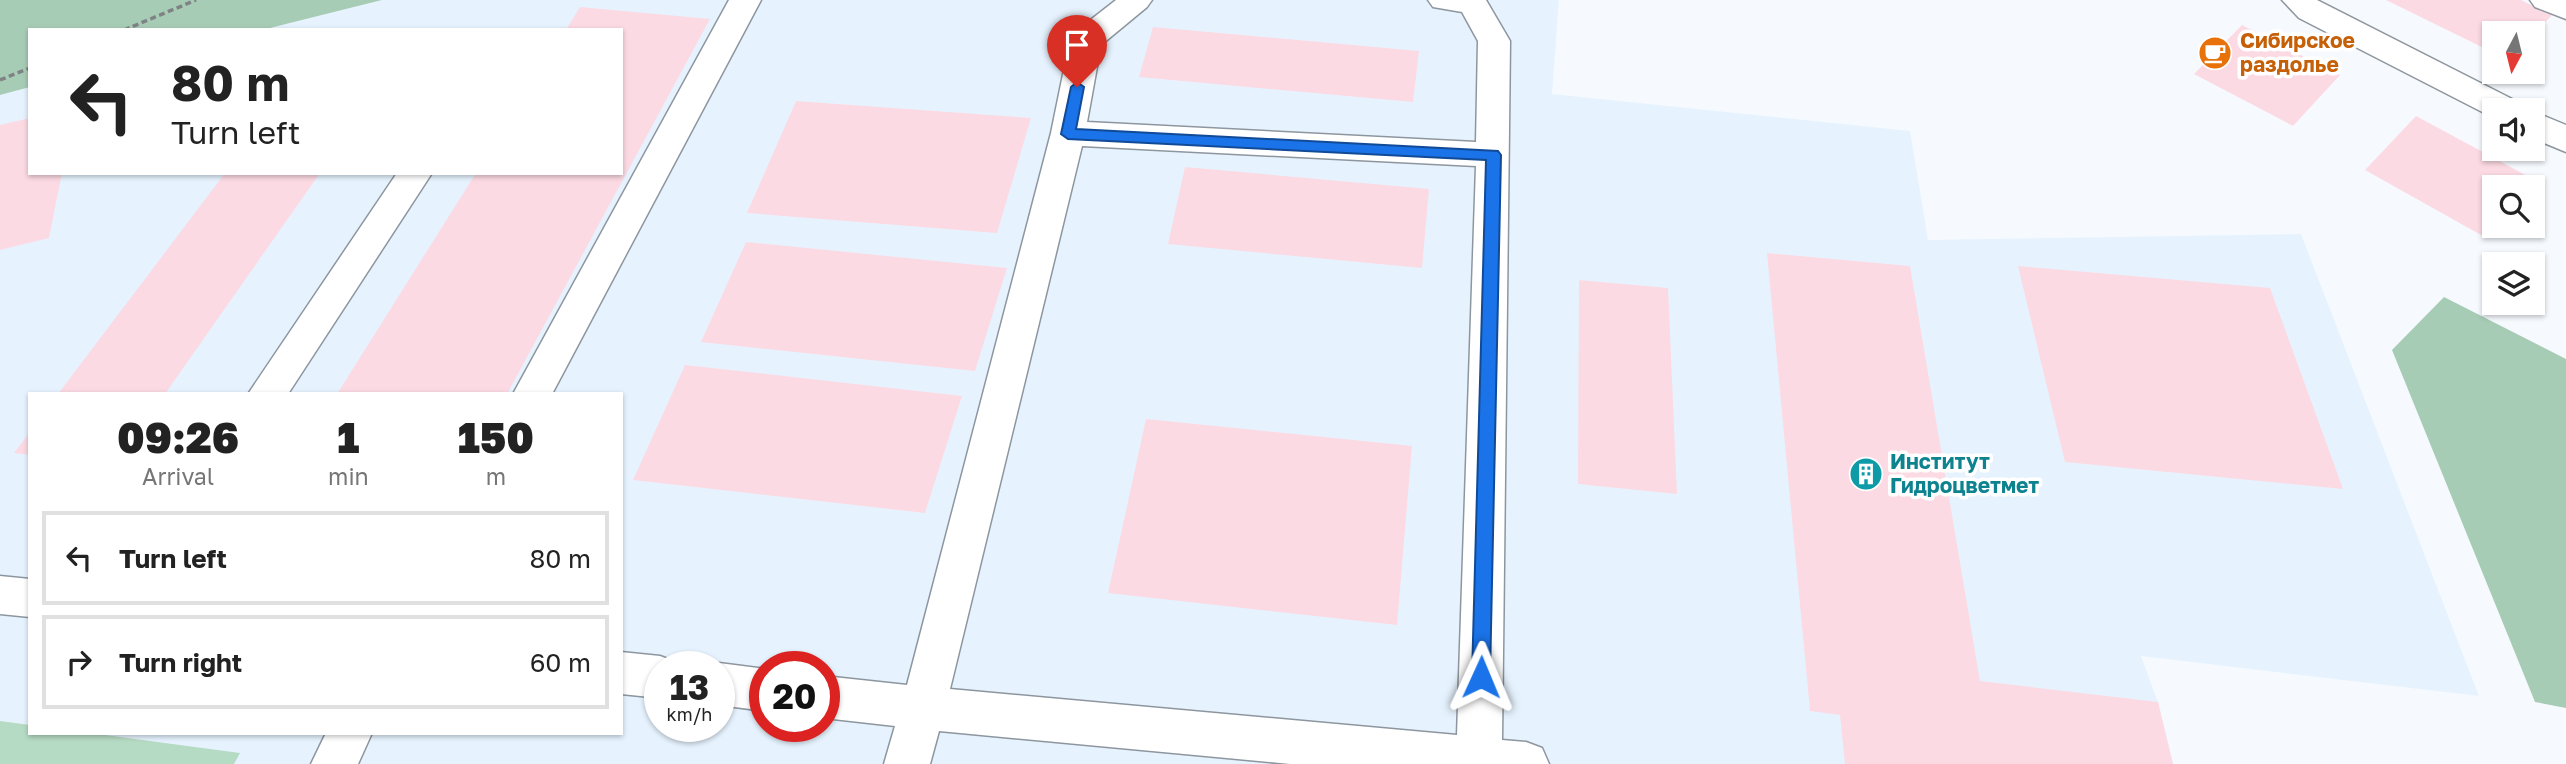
<!DOCTYPE html>
<meta charset="utf-8">
<style>
body{margin:0;font-family:"Golos Text",sans-serif;background:#f6f6f6;color:#222;height:100vh;display:flex;flex-direction:column;font-size:26px;white-space:nowrap}
*{box-sizing:border-box;margin:0}
p{font-size:23px;color:#767676}
.icon{flex:none;width:38px;height:38px;fill:none;stroke:currentColor;stroke-width:2;stroke-linecap:round;stroke-linejoin:round}
.map{position:relative;flex:1;overflow:hidden}
.side{position:absolute;left:28px;top:392px;width:595px;height:343px;display:flex;flex-direction:column;background:#fff;border-radius:0px;box-shadow:0 2px 5px #0004}
.side>*{flex:none}
.banner{position:absolute;left:28px;top:28px;width:595px;height:147px;border-radius:0px;box-shadow:0 2px 5px #0004;background:#fff;color:#222;overflow:hidden}
.needle{width:46px;rotate:187deg}
.fabs{position:absolute;left:2482px;top:21px;display:grid;gap:14px}
.fabs a{display:grid;place-items:center;width:63px;height:63px;border-radius:0px;background:#fff;box-shadow:0 2px 5px #0004;font-size:35px}
.speed{position:absolute;left:644px;top:651px;display:flex;gap:14px;font-size:35px;font-weight:700;text-align:center}
.speed>*{display:grid;place-content:center;width:91px;height:91px;border-radius:50%;background:#fff;box-shadow:0 2px 5px #0004;line-height:1}
.speed small{font-size:18px;font-weight:400}
.speed .limit{border:10px solid #d22;background:#fff;color:#111}
.pin{position:absolute;display:grid;place-items:center;width:60px;height:60px;color:#fff;margin:-72px -30px;border-radius:50% 50% 50% 0;rotate:-45deg;box-shadow:0 0 7px #0007}
.pin .icon{rotate:45deg}
.me{position:absolute;width:77px;margin:-38px;rotate:1deg;stroke-linejoin:round;filter:drop-shadow(0 0 5px #0008)}
.turn{display:flex;align-items:center;gap:24px;height:147px;padding:0 28px;font-size:32px}
.turn .icon{width:91px;height:91px;stroke-width:2.5}
.turn b{display:block;font-size:49px;line-height:60px}
.eta{display:flex;justify-content:space-evenly;align-items:center;height:119px;text-align:center}
.eta b{font-size:42px;font-weight:800;line-height:49px}
ul{padding:0;list-style:none}
li{display:flex;align-items:center;gap:21px;height:94px;margin:0 14px 10px;padding:0 14px;border:4px solid #e0e0e0;border-radius:0px}
li div{flex:1}
li b{display:block;font-size:26px}
li em{font-style:normal}
.map>svg:first-child{display:block}
.built{fill:#e6f3fe;fill-rule:evenodd}
.green{fill:#b6dbc4}
.forest{fill:#a7ccb5}
.building{fill:#fcdae3}
.lines{fill:none;stroke-linecap:round;stroke-linejoin:round}
.minor-casing{stroke:#8d969f;stroke-width:3}
.path{stroke:#7f8386;stroke-width:3.5;stroke-dasharray:6 3.5;stroke-linecap:butt}
.minor{fill:#fff;fill-rule:evenodd}
.route{fill:#1a73e8;stroke:#114b97;stroke-width:2}
.labels{text-anchor:middle;stroke-width:7;stroke-linejoin:round;paint-order:stroke}
.food-label{font-size:21px;font-weight:bold;fill:#c56008;stroke:#fff;text-anchor:start}
.culture-label{font-size:21px;font-weight:bold;fill:#0d838f;stroke:#fff;text-anchor:start}
</style>
<div class="map">
<svg width="2566" height="764" viewBox="0 0 2566 764">
<rect width="100%" height="100%" fill="#f6fafe"/>
<path class="built" d="M382 0H1559L1552 94 1910 131 1928 240 2301 234 2479 696 2141 656 2158 702 2173 764H0V95L30 87V173H621V30H262ZM30 394H621V733H30ZM660 667H719V726H660ZM765 667H824V726H765Z"/>
<path class="green" d="M0 721 30 725V733H90L240 753 234 764H0Z"/>
<path class="forest" d="M0 0H382L262 30H30V87L0 95Z
M2444 297 2566 359V708L2535 702 2392 350Z"/>
<path class="building" d="M2386 0H2521L2552 15 2532 37V33H2494V53Z
M580 7 710 19 507 394H337L476 173H621V30H566Z
M2242 25 2340 75 2293 126 2194 74Z
M1153 27 1419 51 1413 102 1139 77Z
M796 101 1031 118 997 233 747 213Z
M2416 116 2531 178 2523 187H2494V220L2481 235 2365 170Z
M30 118V173H62L49 238 0 250V125Z
M1185 167 1429 189 1422 268 1168 244Z
M225 173H320L165 394H58Z
M746 242 1007 268 975 371 701 342Z
M1767 253 1910 266 1980 681 2158 702 2173 764H1845L1840 715 1810 711Z
M2018 266 2270 288 2343 489 2065 462Z
M1579 280 1668 288 1677 494 1578 484Z
M685 365 962 396 925 513 633 480Z
M1146 419 1412 446 1397 625 1108 593Z
M30 432V455L14 453Z"/>
<g class="lines">
<defs>
<path id="minor" d="M729 0H761L552 394H513Z
M1116 0H1152L1147 7 1101 45 1087 122 1476 142 1478 41 1462 12 1433 7 1428 0H1486L1510 41 1502 740 1526 742 1542 748 1549 764H1290L939 731 930 764H884L895 726 824 718V676L907 685 1051 133 1070 40 1075 32ZM1082 146 1476 166 1457 735 950 689Z
M2282 0H2317L2518 102 2523 110H2494V118L2299 18Z
M2530 0H2566V19L2535 7Z
M2532 111 2566 125V152L2532 138Z
M397 173H432L288 394H248Z
M0 576 30 579V617L0 614Z
M621 652 660 656 676 662 678 667H660V698L621 694Z
M719 663 765 669V711L719 705V667H710Z
M326 733H372L358 764H311Z"/>
</defs>
<use href="#minor" class="minor-casing"/>
<path class="path" d="M124 30 196 0
M0 80 30 68"/>
<use href="#minor" class="minor"/>
</g>
<path class="route" d="M1077 82 1084 87 1076 129 1498 151 1501 155 1490 677 1487 683 1481 686 1474 683 1472 677 1486 160 1068 139 1061 134 1071 87Z"/>
<defs>
<symbol id="cafe-disc" viewBox="-11 -11 22 22"><circle r="9.5" fill="#e8710a" stroke="#fff"/><path d="M-5.5-4.5H6V0H3Q3 3.5 0 3.5H-2.5Q-5.5 3.5-5.5 0ZM3-3.2v2h1.7v-2ZM-6 4.5H4V6H-6Z" fill="#fff"/></symbol>
<symbol id="building-disc" viewBox="-11 -11 22 22"><circle r="9.5" fill="#0f9aa8" stroke="#fff"/><path d="M-4-6H4V6H1V3H-1V6H-4ZM-2.5-4.3h1.7v1.8h-1.7ZM.8-4.3h1.7v1.8H.8ZM-2.5-1h1.7V.8h-1.7ZM.8-1h1.7V.8H.8Z" fill="#fff"/></symbol>
</defs>
<g fill-rule="evenodd">
<use href="#cafe-disc" x="2196" y="34" width="38" height="38"/>
<use href="#building-disc" x="1847" y="455" width="38" height="38"/>
</g>
<g class="labels">
<g class="food-label">
<text x="2240" y="48">Сибирское<tspan x="2240" dy="24">раздолье</tspan></text>
</g>
<g class="culture-label">
<text x="1890" y="469">Институт<tspan x="1890" dy="24">Гидроцветмет</tspan></text>
</g>
</g>
</svg>
<div class="fabs">
<a><svg class="needle" viewBox="-14 -14 28 28"><path d="M0-13l5 13h-10z" fill="#e53935"/><path d="M0 13l5-13h-10z" fill="#767676"/></svg></a>
<a><svg class="icon" aria-label="sound" viewBox="0 0 24 24"><path d="M4 9h4l5-4v14l-5-4H4zM17 9q2 3 0 6"/></svg></a>
<a><svg class="icon" aria-label="search" viewBox="0 0 24 24"><circle cx="10" cy="10" r="6"/><path d="M15 15l6 6"/></svg></a>
<a><svg class="icon" aria-label="layers" viewBox="0 0 24 24"><path d="M12 4l9 5-9 5-9-5zM3 14l9 5 9-5"/></svg></a>
</div>
<div class="speed"><div>13<small>km/h</small></div><div class="limit">20</div></div>
<div class="pin" style="left:1077px;top:87px;background:#d93025"><svg class="icon" aria-label="arrive" viewBox="0 0 24 24"><path d="M6 21V4h12l-3 4 3 4H6"/></svg></div>
<svg class="me" style="left:1481px;top:677px" viewBox="-20 -20 40 40"><path d="M0-17L14 15 0 8-14 15z" fill="#1a73e8" stroke="#fff" stroke-width="4"/></svg>
<div class="banner">
<div class="turn"><svg class="icon" aria-label="left" viewBox="0 0 24 24"><path d="M17 20v-9H6M10 6l-5 5 5 5"/></svg><div><b>80 m</b>Turn left</div></div>
</div>
<section class="side">
<div class="eta">
<div><b>09:26</b><p>Arrival</p></div>
<div><b>1</b><p>min</p></div>
<div><b>150</b><p>m</p></div>
</div>
<ul>
<li><svg class="icon" aria-label="left" viewBox="0 0 24 24"><path d="M17 20v-9H6M10 6l-5 5 5 5"/></svg><div><b>Turn left</b></div><em>80 m</em></li>
<li><svg class="icon" aria-label="right" viewBox="0 0 24 24"><path d="M7 20v-9h11M14 6l5 5-5 5"/></svg><div><b>Turn right</b></div><em>60 m</em></li>
</ul>
</section>
</div>
